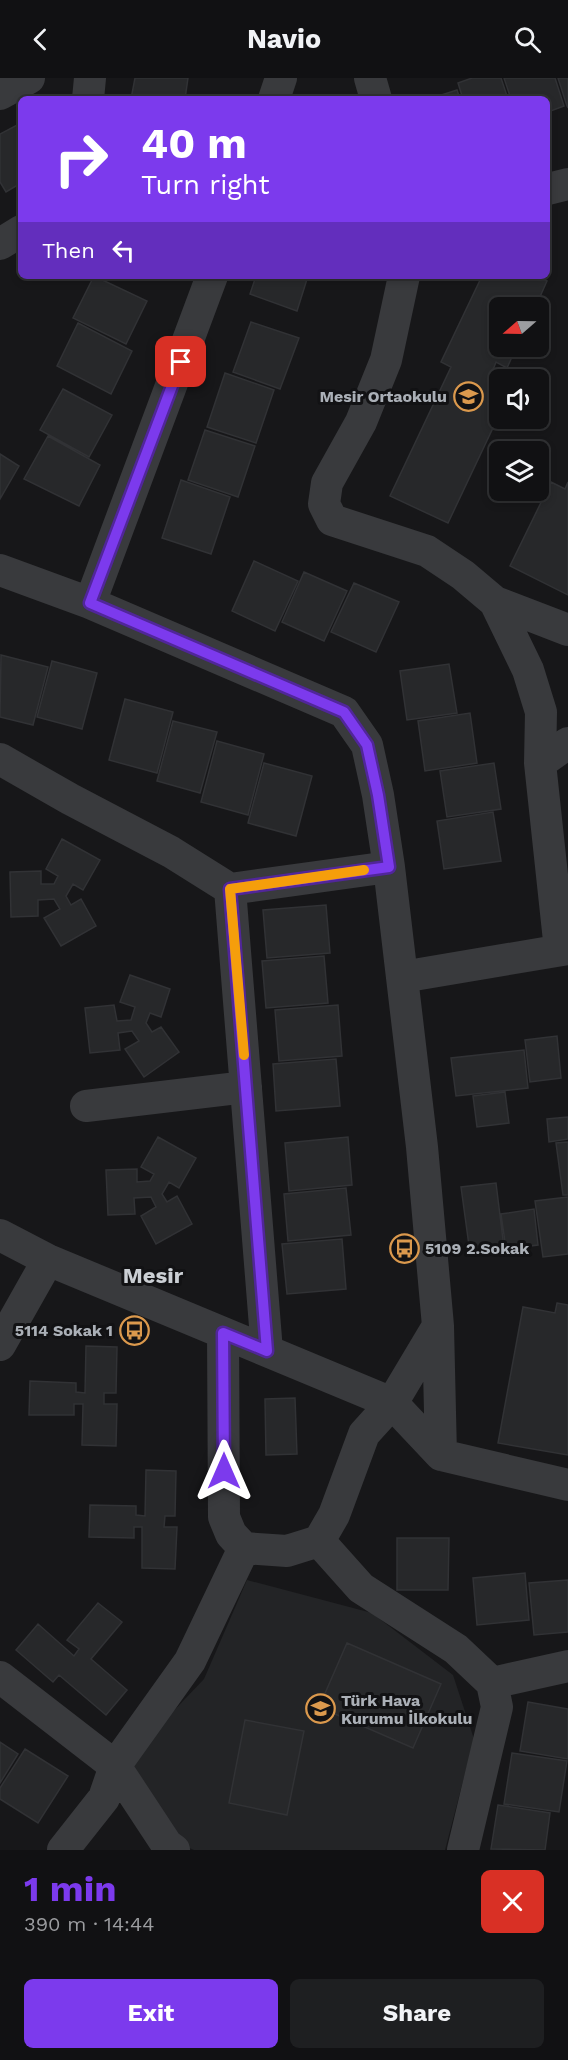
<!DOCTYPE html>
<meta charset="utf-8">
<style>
body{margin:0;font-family:"Work Sans",sans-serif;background:#1e1f21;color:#f1f3f6;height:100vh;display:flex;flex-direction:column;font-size:22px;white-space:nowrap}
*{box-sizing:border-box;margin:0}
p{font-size:20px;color:#9c9da0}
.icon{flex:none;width:33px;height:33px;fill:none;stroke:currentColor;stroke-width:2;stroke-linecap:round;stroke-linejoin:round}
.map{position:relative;height:1772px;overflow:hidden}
.sheet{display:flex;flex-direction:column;background:#111113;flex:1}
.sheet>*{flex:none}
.guide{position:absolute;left:18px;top:18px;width:532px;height:183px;border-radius:9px;box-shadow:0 3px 9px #0003,0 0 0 2px #303133;background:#7c3aed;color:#fff;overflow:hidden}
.needle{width:39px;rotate:250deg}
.controls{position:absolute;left:489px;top:219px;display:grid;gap:12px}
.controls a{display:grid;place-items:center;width:60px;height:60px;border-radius:9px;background:#111113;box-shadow:0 3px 9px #0003,0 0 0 2px #303133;font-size:30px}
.pin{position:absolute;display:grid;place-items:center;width:51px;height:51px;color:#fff;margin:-26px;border-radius:12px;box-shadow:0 3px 9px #0006}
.me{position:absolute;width:66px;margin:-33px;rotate:0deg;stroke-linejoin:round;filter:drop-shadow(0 0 4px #0008)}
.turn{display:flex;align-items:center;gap:21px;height:126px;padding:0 24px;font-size:27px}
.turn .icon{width:78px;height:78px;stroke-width:2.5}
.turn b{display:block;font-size:42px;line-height:51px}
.then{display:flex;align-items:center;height:57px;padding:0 24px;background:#0003;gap:12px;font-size:22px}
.round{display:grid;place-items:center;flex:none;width:63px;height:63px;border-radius:9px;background:#1e1f21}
.summary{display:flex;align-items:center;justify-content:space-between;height:102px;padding:0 24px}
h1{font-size:36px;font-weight:700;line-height:45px;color:#7c3aed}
.primary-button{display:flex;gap:12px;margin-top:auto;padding:12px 24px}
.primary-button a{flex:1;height:69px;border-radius:9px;background:#7c3aed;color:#fff;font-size:24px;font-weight:700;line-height:69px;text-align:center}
.primary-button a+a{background:#1e1f21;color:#f1f3f6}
header{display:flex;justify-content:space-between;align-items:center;height:78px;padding:0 24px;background:#111113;font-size:27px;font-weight:700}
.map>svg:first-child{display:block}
.built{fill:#232426}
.building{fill:#27282a;stroke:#313235;stroke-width:1.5}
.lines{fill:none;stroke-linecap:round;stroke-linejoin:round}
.minor{stroke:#393a3d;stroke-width:32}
.route-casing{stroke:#51269a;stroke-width:15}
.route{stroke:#7c3aed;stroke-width:10}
.slow{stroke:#f59e0b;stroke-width:10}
.labels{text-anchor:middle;stroke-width:6;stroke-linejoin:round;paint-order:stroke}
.poi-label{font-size:16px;font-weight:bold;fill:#abb0b7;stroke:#121214;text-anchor:end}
.district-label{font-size:22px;font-weight:bold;fill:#cbcfd4;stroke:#121214}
</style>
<header><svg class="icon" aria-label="back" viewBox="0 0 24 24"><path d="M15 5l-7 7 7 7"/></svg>Navio<svg class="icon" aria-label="search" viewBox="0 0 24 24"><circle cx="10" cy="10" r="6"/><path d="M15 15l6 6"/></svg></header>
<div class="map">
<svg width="568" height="1772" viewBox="0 0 568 1772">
<rect width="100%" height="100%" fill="#171719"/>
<path class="built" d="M247 1502 372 1535 453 1597 474 1661 445 1772H194L175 1764 123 1686 204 1601Z"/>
<path class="building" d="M135 0H188L185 21H131Z
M472 0H501L508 21H463L458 5Z
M504 0H555L564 28 548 34V21H511Z
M558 0H568V30L567 28Z
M457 12 460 21H429Z
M21 45V105L6 114 0 104V56Z
M94 198 147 223 126 266 73 240Z
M256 198H308L297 233 250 216Z
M482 198H536L547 203 535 230H500V268H517L507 290 496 284 493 292 513 302H500V335L448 445 390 418 451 289 441 284Z
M251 244 299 260 280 311 233 294Z
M78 245 132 273 111 316 57 288Z
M225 295 274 312 256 365 207 349Z
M63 311 112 337 89 379 40 352Z
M205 352 255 368 238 419 188 402Z
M48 358 100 387 79 428 24 401Z
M0 376 19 388 0 421Z
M181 402 230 419 211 476 162 460Z
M551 404 565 411 568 404V517L510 488Z
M254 483 298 503 275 553 232 533Z
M304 494 347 513 324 563 282 544Z
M354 505 399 524 376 574 331 554Z
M1 577 48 589 33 647 0 639Z
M52 583 97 595 82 651 37 639Z
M449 586 457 635 407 642 400 593Z
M125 621 173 634 157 695 109 682Z
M470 635 477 685 425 693 418 643Z
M173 643 217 654 200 715 157 703Z
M217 663 264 676 248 737 201 724Z
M264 685 312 698 296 758 248 745Z
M494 685 501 731 447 739 440 693Z
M493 734 501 783 444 791 437 743Z
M62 761 100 782 83 812 73 806 66 818 71 827 81 821 96 848 61 868 44 840 60 831 54 821 38 822V838L11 839 10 794 41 793V806H54L58 798 46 791Z
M326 827 330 875 267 880 263 832Z
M324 878 328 925 266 930 262 883Z
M130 897 170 911 161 939 150 935 146 945 152 954 161 949 179 974 144 999 125 971 139 963 132 953 118 955 120 972 90 975 85 930 114 927 117 943 131 942 135 929 120 924Z
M338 927 342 978 279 983 275 932Z
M557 958 561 1000 530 1004 525 962Z
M524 972 528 1010 456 1018 451 980Z
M336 981 340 1028 276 1033 273 986Z
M505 1014 509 1045 477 1049 473 1018Z
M568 1039V1061L549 1064 547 1041Z
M158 1059 196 1080 179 1110 169 1104 162 1116 167 1124 177 1118 192 1146 156 1166 141 1138 156 1129 151 1119 134 1120 135 1136 108 1137 106 1092 137 1091V1104L150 1103 154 1096 141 1089Z
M348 1059 352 1107 289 1113 285 1065Z
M568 1064V1117H563L556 1065Z
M496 1105 504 1170 470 1175 461 1109Z
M346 1110 351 1157 288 1163 284 1116Z
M568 1119V1176L543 1179 535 1123Z
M534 1131 538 1167 506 1171 501 1136Z
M342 1161 346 1211 287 1216 282 1166Z
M557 1225 568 1227V1377L498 1365 523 1229 555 1235Z
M86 1268 117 1269 116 1315H104V1326H117L116 1368 82 1367 83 1326H74V1337H29L30 1303 76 1305V1314L85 1315Z
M295 1320 297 1376 266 1377 265 1321Z
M146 1392 176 1393 175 1438H165L164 1449H177L175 1491 142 1490V1449H134V1460L89 1459 90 1427 136 1428V1437L145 1438Z
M397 1460H449L448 1512H397Z
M525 1495 529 1542 477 1547 473 1500Z
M568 1502V1554L534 1557 529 1505Z
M98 1525 122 1544 91 1581 127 1612 106 1637 59 1597 53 1604 16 1572 38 1546 74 1578 79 1571 67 1562Z
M347 1565 441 1606 413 1670 319 1629Z
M528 1624 568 1631V1681L520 1673Z
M245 1642 304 1653 287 1737 229 1725Z
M0 1664 18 1676 0 1705Z
M25 1671 68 1698 38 1745 0 1721V1710Z
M512 1675 567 1683 559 1734 504 1726Z
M498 1727 550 1735 545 1772 491 1771Z"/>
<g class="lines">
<path class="minor" d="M370 0 376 21
M0 16 29 0
M88 21 90 0
M274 21 281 0
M548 111 568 106
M0 166 21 153
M404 198 386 282 361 344 327 405 324 426 332 442 427 473 463 497 495 524 528 592 541 634 540 685 560 872
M0 492 90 525 344 634 367 667 378 717 389 789 422 1069 438 1248 441 1377
M495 524 568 552
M90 525 212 198
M0 681 70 721 171 774 230 811 389 789
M540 685 568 665
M230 811 267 1273
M402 899 568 871
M86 1028 246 1009
M0 1157 48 1182 392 1325 441 1377 568 1407
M223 1255 224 1439 231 1456 244 1470 287 1473 319 1463 361 1510 456 1571 492 1605
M0 1267 48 1182
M319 1463 334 1437 364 1356 392 1325 438 1248
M0 1599 115 1688 167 1767 174 1772
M63 1772 104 1720 115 1688 190 1583 244 1470
M463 1772 497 1629 492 1605 568 1588"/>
</g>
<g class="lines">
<defs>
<path id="route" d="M181 284 90 525 344 634 367 667 378 717 389 789 230 811 267 1273 223 1255 224 1393"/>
</defs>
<use href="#route" class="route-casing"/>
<use href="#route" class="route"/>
<path class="slow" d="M244 977 230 811 364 792"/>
</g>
<defs>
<symbol id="school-ring" viewBox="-11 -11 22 22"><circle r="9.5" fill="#121214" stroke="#db994d" stroke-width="1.5"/><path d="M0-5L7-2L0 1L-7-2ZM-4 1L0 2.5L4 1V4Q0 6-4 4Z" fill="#db994d"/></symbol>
<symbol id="bus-ring" viewBox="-11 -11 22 22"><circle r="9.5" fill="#121214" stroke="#db994d" stroke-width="1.5"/><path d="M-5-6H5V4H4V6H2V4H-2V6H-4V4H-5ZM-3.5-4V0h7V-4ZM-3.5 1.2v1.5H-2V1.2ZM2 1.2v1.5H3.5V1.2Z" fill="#db994d"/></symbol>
</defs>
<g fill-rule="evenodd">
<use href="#school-ring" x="452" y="302" width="33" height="33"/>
<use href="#bus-ring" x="388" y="1154" width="33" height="33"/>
<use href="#bus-ring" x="118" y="1236" width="33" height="33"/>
<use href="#school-ring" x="304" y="1614" width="33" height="33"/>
</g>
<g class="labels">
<g class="poi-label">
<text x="447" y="324">Mesir Ortaokulu</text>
<text x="425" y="1176" text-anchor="start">5109 2.Sokak</text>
<text x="113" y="1258">5114 Sokak 1</text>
<text x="341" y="1628" text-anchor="start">Türk Hava<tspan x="341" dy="18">Kurumu İlkokulu</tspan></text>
</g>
<g class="district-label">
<text x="153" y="1205">Mesir</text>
</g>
</g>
</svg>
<div class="controls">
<a><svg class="needle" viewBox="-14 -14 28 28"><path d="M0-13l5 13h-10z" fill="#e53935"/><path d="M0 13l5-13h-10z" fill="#9c9da0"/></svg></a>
<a><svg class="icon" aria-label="sound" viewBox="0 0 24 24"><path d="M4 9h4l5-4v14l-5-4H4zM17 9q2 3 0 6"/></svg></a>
<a><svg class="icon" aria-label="layers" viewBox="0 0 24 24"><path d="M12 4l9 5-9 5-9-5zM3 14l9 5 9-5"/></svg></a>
</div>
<div class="pin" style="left:181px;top:284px;background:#d93025"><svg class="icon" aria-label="arrive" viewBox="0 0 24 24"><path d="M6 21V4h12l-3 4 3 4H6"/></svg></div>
<svg class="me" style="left:224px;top:1393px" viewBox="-20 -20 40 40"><path d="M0-17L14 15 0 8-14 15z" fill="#7c3aed" stroke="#fff" stroke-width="4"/></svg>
<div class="guide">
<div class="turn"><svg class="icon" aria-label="right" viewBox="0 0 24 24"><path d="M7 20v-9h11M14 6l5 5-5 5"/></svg><div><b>40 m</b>Turn right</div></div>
<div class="then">Then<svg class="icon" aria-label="left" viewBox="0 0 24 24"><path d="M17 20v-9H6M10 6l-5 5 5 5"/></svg></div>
</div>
</div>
<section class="sheet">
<div class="summary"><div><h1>1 min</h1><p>390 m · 14:44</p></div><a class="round" style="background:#d93025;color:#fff"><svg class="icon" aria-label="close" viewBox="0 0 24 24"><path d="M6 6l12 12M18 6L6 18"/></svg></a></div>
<div class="primary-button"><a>Exit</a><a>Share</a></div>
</section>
